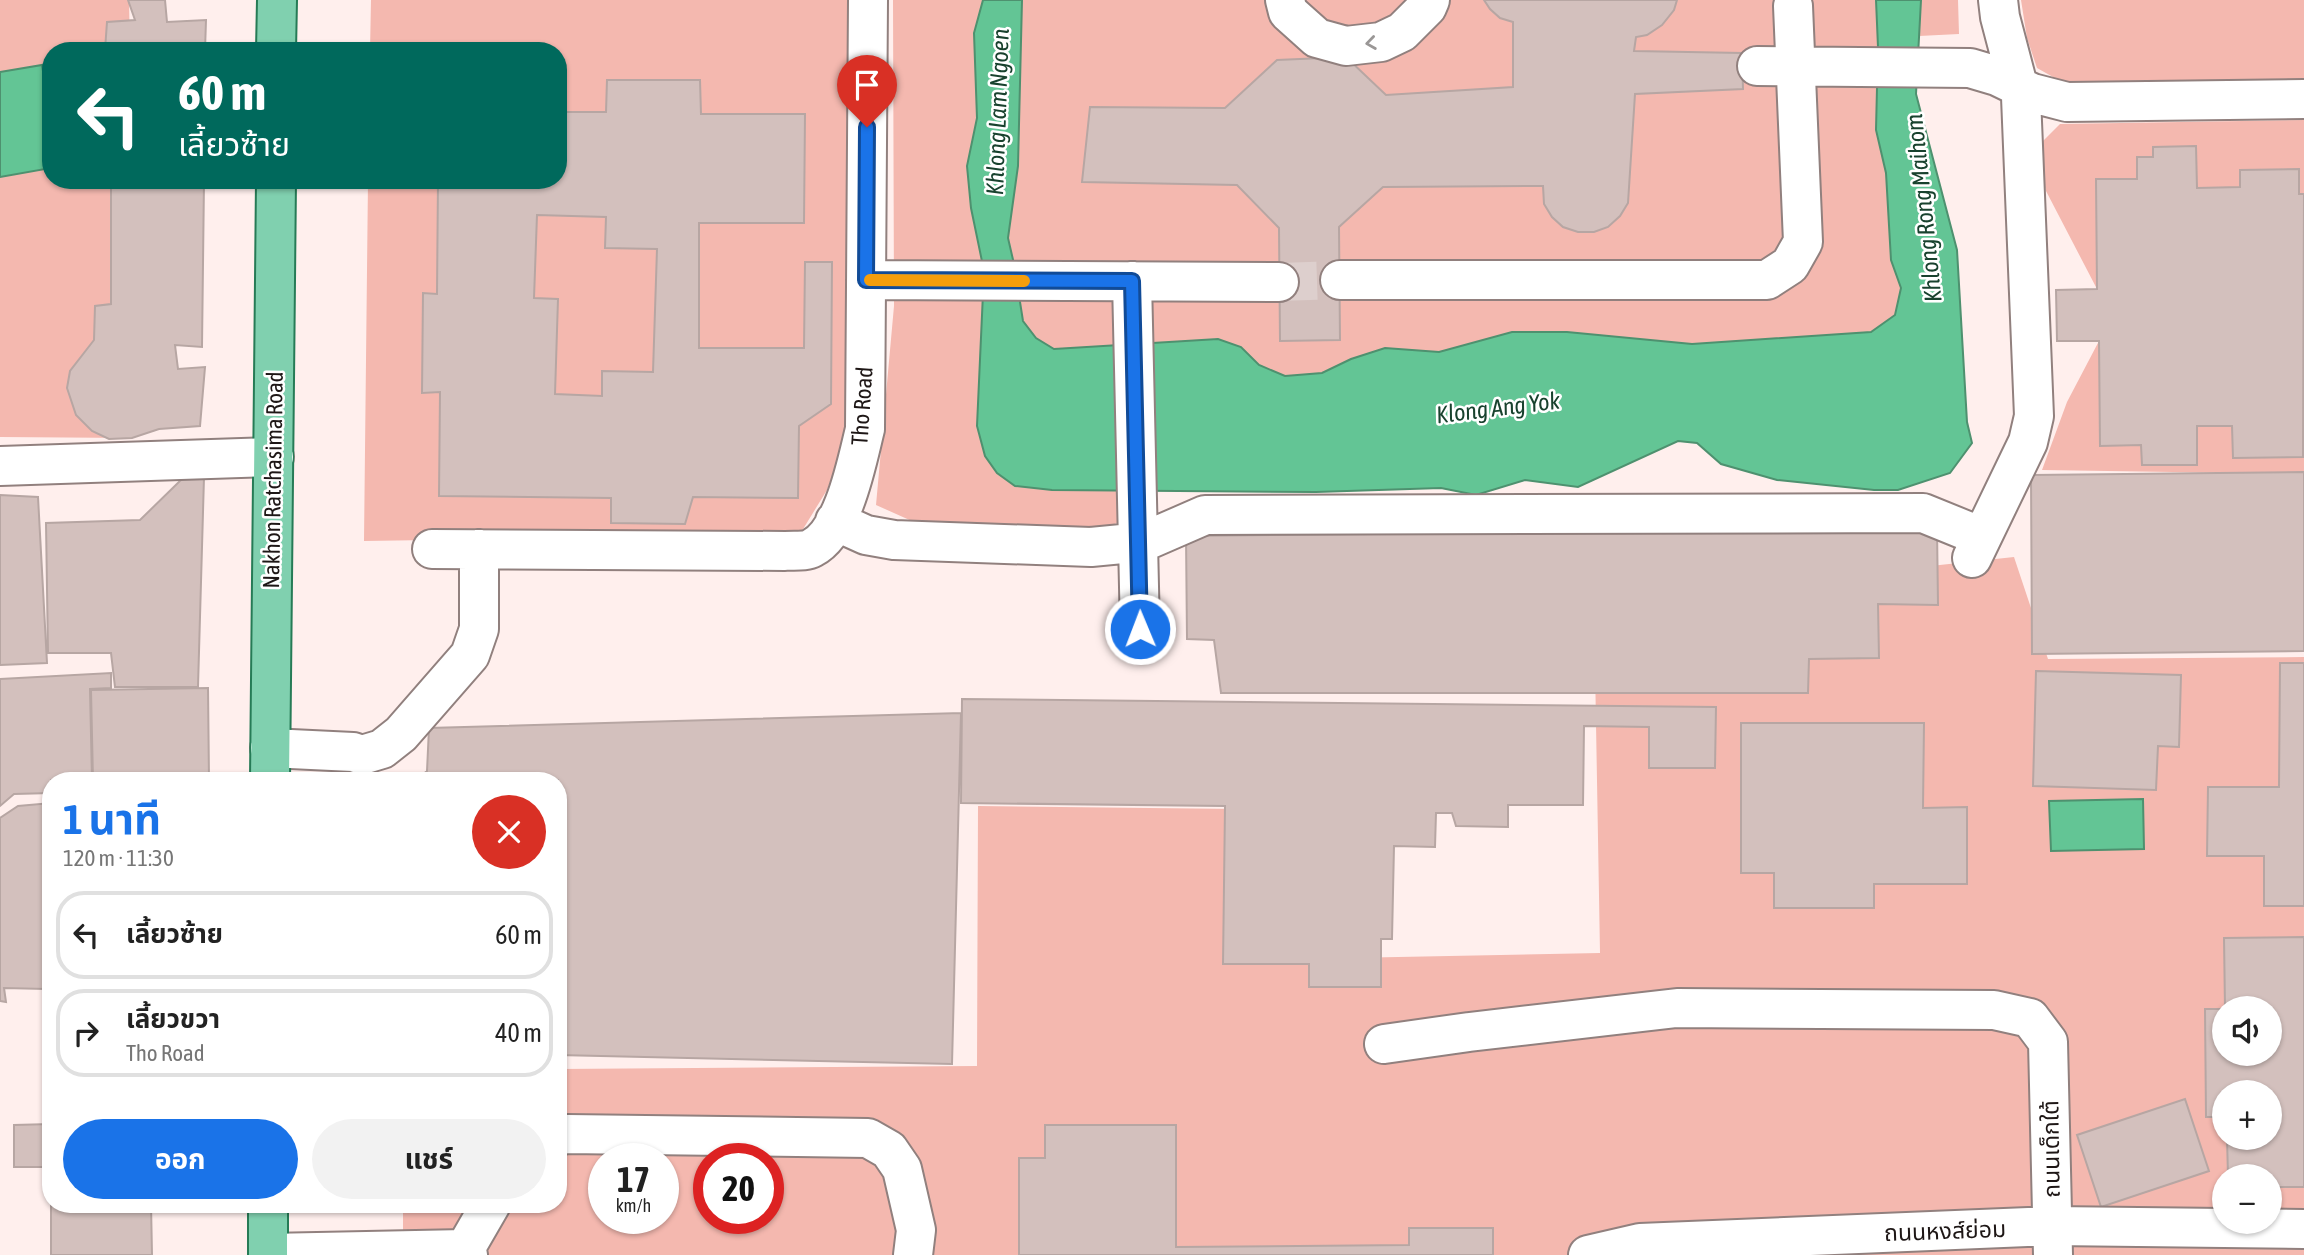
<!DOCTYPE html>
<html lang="th">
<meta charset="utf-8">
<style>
body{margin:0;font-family:"Asap Condensed","Noto Sans Thai",sans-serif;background:#f2f2f2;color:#222;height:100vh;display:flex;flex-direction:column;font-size:26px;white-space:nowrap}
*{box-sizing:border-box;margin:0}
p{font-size:23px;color:#767676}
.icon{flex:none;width:38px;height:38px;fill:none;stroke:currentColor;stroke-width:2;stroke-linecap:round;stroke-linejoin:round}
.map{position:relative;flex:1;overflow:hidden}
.sheet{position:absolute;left:42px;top:772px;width:525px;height:441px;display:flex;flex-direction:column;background:#fff;border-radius:28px;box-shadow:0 2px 5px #0004}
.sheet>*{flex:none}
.hud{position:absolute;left:42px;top:42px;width:525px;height:147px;border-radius:28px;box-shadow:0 2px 5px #0004;background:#00695c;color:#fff;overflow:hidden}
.buttons{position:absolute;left:2212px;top:996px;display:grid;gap:14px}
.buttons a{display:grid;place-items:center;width:70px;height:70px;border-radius:50%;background:#fff;box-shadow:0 2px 5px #0004;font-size:35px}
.speed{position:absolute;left:588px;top:1143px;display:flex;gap:14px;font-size:35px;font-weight:700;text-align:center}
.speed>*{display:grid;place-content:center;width:91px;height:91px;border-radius:50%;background:#fff;box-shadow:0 2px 5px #0004;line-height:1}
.speed small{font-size:18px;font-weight:400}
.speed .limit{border:10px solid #d22;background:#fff;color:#111}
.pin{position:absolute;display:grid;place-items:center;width:60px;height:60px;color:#fff;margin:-72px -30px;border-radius:50% 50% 50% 0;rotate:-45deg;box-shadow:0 0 7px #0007}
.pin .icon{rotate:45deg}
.me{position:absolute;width:77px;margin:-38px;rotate:359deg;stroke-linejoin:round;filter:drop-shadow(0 0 5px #0008)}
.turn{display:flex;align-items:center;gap:24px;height:147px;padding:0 21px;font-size:32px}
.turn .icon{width:91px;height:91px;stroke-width:2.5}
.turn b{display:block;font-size:49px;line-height:60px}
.round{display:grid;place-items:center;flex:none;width:74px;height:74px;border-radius:37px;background:#f2f2f2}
.summary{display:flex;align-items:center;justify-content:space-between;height:119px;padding:0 21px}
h1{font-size:42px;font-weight:700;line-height:52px;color:#1a73e8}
.cta{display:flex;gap:14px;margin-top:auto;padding:14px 21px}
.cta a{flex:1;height:80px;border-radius:42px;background:#1a73e8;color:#fff;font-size:28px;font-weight:700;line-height:80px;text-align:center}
.cta a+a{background:#f2f2f2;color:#222}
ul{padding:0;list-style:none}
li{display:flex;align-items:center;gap:21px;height:88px;margin:0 14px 10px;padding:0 7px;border:4px solid #e0e0e0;border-radius:28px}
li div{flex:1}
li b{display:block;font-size:26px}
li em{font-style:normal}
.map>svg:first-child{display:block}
.green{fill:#f4b8af;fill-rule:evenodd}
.water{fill:#63c595;stroke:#4e916f;stroke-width:2}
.building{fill:#d3c0bd;stroke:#b7a6a3;stroke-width:2;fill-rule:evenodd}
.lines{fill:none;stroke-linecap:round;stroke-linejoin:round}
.minor-tunnel{stroke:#ddcfcd;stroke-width:38;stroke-dasharray:38 19;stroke-linecap:butt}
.minor-casing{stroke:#91807e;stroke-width:42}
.major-casing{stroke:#267b56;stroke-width:42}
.minor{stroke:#fff;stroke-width:38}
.major{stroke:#80d0af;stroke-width:38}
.oneway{stroke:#9a9796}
.route-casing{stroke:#114b97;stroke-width:18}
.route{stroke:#1a73e8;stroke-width:12}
.slow{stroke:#f59e0b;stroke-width:12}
.labels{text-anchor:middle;stroke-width:5;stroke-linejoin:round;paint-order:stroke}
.street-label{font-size:23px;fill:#1e1716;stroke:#fff}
.water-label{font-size:24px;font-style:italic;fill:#18422e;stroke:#fff}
</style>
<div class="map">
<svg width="2304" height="1255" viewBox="0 0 2304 1255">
<rect width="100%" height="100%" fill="#ffefed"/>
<path class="green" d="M0 0H129L130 51H51V180H131L132 438 0 437Z
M371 0H849L847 436 827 490 800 534 364 541 368 180H558V51H370Z
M893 0H983L974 33 977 118 967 166 971 208 984 271 977 426 985 456 997 473 1052 490 1126 491 1118 523 1091 530 923 526 876 505 894 306Z
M1022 0H1876L1878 47 1876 130 1886 173 1891 260 1901 288 1895 315 1871 332 1692 344 1568 332H1512L1439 352 1385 348 1352 359 1322 373 1285 376 1259 365 1241 347 1218 339 1054 349 1036 338 1023 321 1008 238 1018 166Z
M1921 0H1958L1959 34 1919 36Z
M2021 0H2304V79L2062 82 2037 68 2027 38Z
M2304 120V288L2097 289 2046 191 2035 149 2060 124Z
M2304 336V474L2042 470 2067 402 2099 341Z
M2014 557 2048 659 2304 657V1255H403V1204H558V1069L977 1066 978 806 1238 809V960L1600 953 1595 666 1912 568ZM2224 1008H2270V1054H2224ZM2224 1092H2270V1138H2224ZM604 1158H663V1218H604ZM709 1158H768V1218H709ZM2224 1176H2270V1222H2224Z"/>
<path class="water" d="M983 0H1022L1018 166 1008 238 1014 264 1023 321 1036 338 1054 349 1218 339 1241 347 1259 365 1285 376 1322 373 1351 359 1385 348 1439 352 1512 332H1567L1692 344 1871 332 1895 315 1901 288 1891 260 1886 173 1876 130 1878 47 1876 0H1921L1916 94 1957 250 1967 422 1972 443 1950 473 1898 490H1874L1777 480 1721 464 1697 443 1678 441 1578 487 1525 480 1476 495 1441 488 1316 492 1052 490 1015 486 997 473 985 456 977 426 984 271 971 208 967 166 977 118 974 33Z
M42 65 51 118V168L0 177V72Z
M2143 799 2144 849 2051 851 2049 801Z"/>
<path class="building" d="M128 0H165L167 22 206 20 205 51H103L105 50 107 22 135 20Z
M1484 0H1677L1674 10 1662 25 1647 35 1636 37 1634 51 1742 53 1743 89 1635 94 1628 203 1620 216 1608 227 1594 232H1578L1563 227 1552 217 1544 204 1543 186 1383 187 1339 227 1340 340 1280 341 1279 228 1237 185 1082 182 1090 107 1225 108 1277 60 1346 57 1386 95 1513 87V22L1500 18 1490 9Z
M607 80H700L701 114H805L804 223H699V348H804L805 262H832L831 404 799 426 798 498 693 497 685 524 611 523V498L439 496 440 392 422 393 423 293 437 294 438 180H558V112H606ZM537 215 606 217 605 248 657 249 653 372 602 371V396L555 394 558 299 534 298Z
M2196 146 2197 188 2240 187V170L2299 169V194H2304L2303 457 2233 458 2232 426H2197V465H2142L2141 445 2100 446 2099 341H2057L2056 290 2097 289 2096 179H2137V157H2153V147Z
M111 180H204L202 347 175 345 178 369 205 367 200 426 159 429 132 438 109 439 92 431 76 415 67 388 70 371 94 340 95 306 111 304Z
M2304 472V651L2032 654 2031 475Z
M184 477H204L198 687H115L111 653H48L46 523 140 520Z
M0 495 38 497 47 663 0 665Z
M1937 528 1938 605 1878 604 1879 658 1809 659 1808 693H1221L1214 640 1187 639 1186 536Z
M2280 663H2304V906H2264V856H2207L2208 787H2279Z
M2036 671 2181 675 2179 747 2158 746 2156 790 2033 786Z
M111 673V688L90 689 92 780H51V793L14 794 0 806V679Z
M208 688 209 780H93L91 690Z
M962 699 1716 707 1715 768H1649V727L1584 726 1583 805H1508V827L1456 826 1452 813H1436L1435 847 1394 846 1392 939H1381V987H1309V964H1223L1225 806 961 803Z
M961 713 952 1064 558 1055V780H416L427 771 429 728Z
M1741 723H1924L1923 808 1967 807V884H1874V908H1774V873H1741Z
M51 803V983L46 989 4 988 6 1002 0 1001V818L18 806Z
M2304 937V1187H2270V1176H2228L2227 1138H2270V1092H2224V1117H2206L2205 1009H2224V1054H2270V1008H2225L2224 938Z
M2185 1099 2209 1171 2101 1207 2077 1135Z
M51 1124V1167H14V1125Z
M1045 1125H1176V1247L1409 1245V1228H1493V1255H1019V1158H1045Z
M51 1204H151L152 1255H51Z"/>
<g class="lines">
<path class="minor-tunnel" d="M1279 282 1340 280"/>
<defs>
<path id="minor" d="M1285 0 1288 12 1317 38 1346 46 1381 42 1402 32 1427 7 1430 0
M1757 66 1970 68 1997 76 2032 93 2067 102 2304 99
M866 280 1279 282
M1340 280H1767L1790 265 1803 242 1793 6
M1132 281 1140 630
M0 466 274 457
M835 521 866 535 894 540 1091 547 1143 542 1205 515 1923 513 1982 537
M432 549 785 551C793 550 805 552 812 548 844 532 857 461 865 429L868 0
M1972 558 2028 442 2034 416 2021 97 2000 17 1998 0
M270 748 353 752 362 755 382 749 401 734 470 655 479 629V549
M1384 1044 1469 1032 1677 1008 1994 1010 2030 1018 2048 1042 2053 1255
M558 1136 567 1134 868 1138 889 1150 902 1169 916 1230 913 1255
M268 1253 465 1249
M468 1255 465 1249 491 1204
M1588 1255 1640 1243 2053 1226 2304 1229"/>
<path id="major" d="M276 51 277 0
M270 780 276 180
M268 1255V1204"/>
</defs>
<use href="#minor" class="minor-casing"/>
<use href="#major" class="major-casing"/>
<use href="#minor" class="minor"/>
<use href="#major" class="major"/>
</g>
<defs><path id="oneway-chevron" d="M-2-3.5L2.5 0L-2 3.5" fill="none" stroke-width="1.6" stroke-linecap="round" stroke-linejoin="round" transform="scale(1.75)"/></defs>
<use class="oneway" href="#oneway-chevron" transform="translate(1371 43) rotate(172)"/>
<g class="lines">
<defs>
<path id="route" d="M867 127 866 280 1132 281 1140 629"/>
</defs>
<use href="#route" class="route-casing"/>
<use href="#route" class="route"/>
<path class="slow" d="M870 280 1024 281"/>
</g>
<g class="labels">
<g class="street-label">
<text transform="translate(862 406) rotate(-86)" y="8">Tho Road</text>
<text transform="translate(273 480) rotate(-89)" y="8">Nakhon Ratchasima Road</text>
<text transform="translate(2051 1149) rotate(-91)" y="8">ถนนเด็กใต้</text>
<text transform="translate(1945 1231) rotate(-2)" y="8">ถนนหงส์ย่อม</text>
</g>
<g class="water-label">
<text transform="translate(998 112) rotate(-88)" y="8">Khlong Lam Ngoen</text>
<text transform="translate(1924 208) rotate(-96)" y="8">Khlong Rong Maihom</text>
<text transform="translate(1498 408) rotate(-7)" y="8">Klong Ang Yok</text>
</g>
</g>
</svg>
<div class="buttons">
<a><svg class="icon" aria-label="sound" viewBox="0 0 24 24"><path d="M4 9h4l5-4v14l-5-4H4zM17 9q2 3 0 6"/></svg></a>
<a>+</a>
<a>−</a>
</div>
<div class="speed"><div>17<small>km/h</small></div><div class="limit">20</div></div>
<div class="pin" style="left:867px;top:127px;background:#d93025"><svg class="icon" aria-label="arrive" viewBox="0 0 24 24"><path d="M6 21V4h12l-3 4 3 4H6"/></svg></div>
<svg class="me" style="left:1140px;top:629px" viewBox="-20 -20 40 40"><circle r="17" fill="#1a73e8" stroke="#fff" stroke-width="3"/><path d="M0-11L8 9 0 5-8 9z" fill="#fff"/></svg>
<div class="hud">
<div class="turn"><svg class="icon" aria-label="left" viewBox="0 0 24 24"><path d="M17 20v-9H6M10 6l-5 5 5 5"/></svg><div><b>60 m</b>เลี้ยวซ้าย</div></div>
</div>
<section class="sheet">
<div class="summary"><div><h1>1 นาที</h1><p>120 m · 11:30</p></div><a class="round" style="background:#d93025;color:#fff"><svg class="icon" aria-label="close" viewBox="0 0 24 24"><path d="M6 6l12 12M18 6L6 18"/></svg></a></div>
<ul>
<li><svg class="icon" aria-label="left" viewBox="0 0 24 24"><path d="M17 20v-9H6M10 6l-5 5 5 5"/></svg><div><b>เลี้ยวซ้าย</b></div><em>60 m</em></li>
<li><svg class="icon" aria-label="right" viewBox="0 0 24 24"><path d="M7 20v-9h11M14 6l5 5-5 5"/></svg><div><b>เลี้ยวขวา</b><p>Tho Road</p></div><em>40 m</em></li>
</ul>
<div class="cta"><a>ออก</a><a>แชร์</a></div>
</section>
</div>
